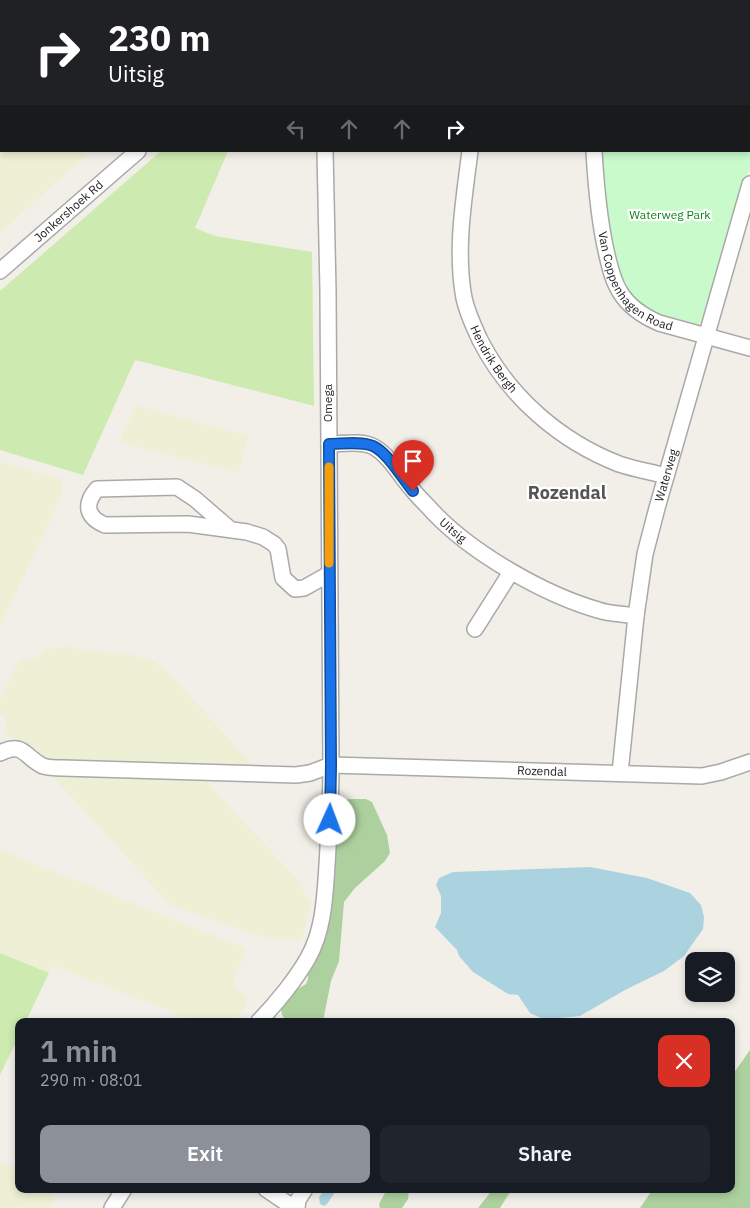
<!DOCTYPE html>
<meta charset="utf-8">
<style>
body{margin:0;font-family:"IBM Plex Sans",sans-serif;background:#20242c;color:#f1f3f6;height:100vh;display:flex;flex-direction:column;font-size:19px;white-space:nowrap}
*{box-sizing:border-box;margin:0}
p{font-size:16px;color:#9ea1a6}
.icon{flex:none;width:28px;height:28px;fill:none;stroke:currentColor;stroke-width:2;stroke-linecap:round;stroke-linejoin:round}
.map{position:relative;flex:1;overflow:hidden}
.side{position:absolute;left:15px;top:1018px;width:720px;height:175px;display:flex;flex-direction:column;background:#171b24;border-radius:10px;box-shadow:0 2px 8px #0003}
.side>*{flex:none}
.top-card{position:absolute;left:0px;top:0px;width:750px;height:152px;box-shadow:0 2px 8px #0003;background:#202124;color:#fff;overflow:hidden}
.fabs{position:absolute;left:685px;top:952px;display:grid;gap:10px}
.fabs a{display:grid;place-items:center;width:50px;height:50px;border-radius:10px;background:#171b24;box-shadow:0 2px 8px #0003;font-size:25px}
.pin{position:absolute;display:grid;place-items:center;width:42px;height:42px;color:#fff;margin:-51px -21px;border-radius:50% 50% 50% 0;rotate:-45deg;box-shadow:0 0 5px #0007}
.pin .icon{rotate:45deg}
.me{position:absolute;width:55px;margin:-28px;rotate:2deg;stroke-linejoin:round;filter:drop-shadow(0 0 4px #0008)}
.turn{display:flex;align-items:center;gap:18px;height:105px;padding:0 25px;font-size:22px}
.turn .icon{width:65px;height:65px;stroke-width:2.5}
.turn b{display:block;font-size:35px;line-height:42px}
.lanes{display:flex;align-items:center;height:48px;padding:0 25px;background:#0003;justify-content:center;gap:25px;direction:ltr}
.lanes .off{opacity:.35}
.round{display:grid;place-items:center;flex:none;width:52px;height:52px;border-radius:10px;background:#20242c}
.overview{display:flex;align-items:center;justify-content:space-between;height:85px;padding:0 25px}
h1{font-size:30px;font-weight:600;line-height:38px;color:#8c9099}
.button{display:flex;gap:10px;margin-top:auto;padding:10px 25px}
.button a{flex:1;height:58px;border-radius:10px;background:#8c9099;color:#fff;font-size:20px;font-weight:600;line-height:58px;text-align:center}
.button a+a{background:#20242c;color:#f1f3f6}
.map>svg:first-child{display:block}
.farmland{fill:#eef0d5}
.grass{fill:#cdebb0}
.forest{fill:#add19e}
.park{fill:#c8facc}
.water{fill:#aad3df}
.lines{fill:none;stroke-linecap:round;stroke-linejoin:round}
.minor-casing{stroke:#a9a9a9;stroke-width:18}
.minor{stroke:#fff;stroke-width:15}
.route-casing{stroke:#114b97;stroke-width:12}
.route{stroke:#1a73e8;stroke-width:9}
.slow{stroke:#f59e0b;stroke-width:9}
.labels{text-anchor:middle;stroke-width:4.5;stroke-linejoin:round;paint-order:stroke}
.street-label{font-size:12px;fill:#222;stroke:#fff}
.park-label{font-size:12px;fill:#0c8416;stroke:#fff}
.district-label{font-size:18px;font-weight:bold;fill:#555;stroke:#fff}
</style>
<div class="map">
<svg width="750" height="1208" viewBox="0 0 750 1208">
<rect width="100%" height="100%" fill="#f2efe9"/>
<path class="farmland" d="M0 0H259L1 1V151H91L0 233Z
M136 405 248 436 238 473 119 442Z
M0 462 60 478 63 485V493L0 627Z
M68 646 90 651 126 653 154 661 172 676 252 764 205 768 46 760 3 732 8 722 0 714V699L19 659H33L45 650Z
M56 775 203 778 301 883 305 895 312 903 301 941 268 939 170 905 52 776Z
M0 850 247 949 233 982 235 987 247 997 244 1008 234 1021H195L53 966 49 973 0 953Z
M0 1161 19 1170V1189H50L53 1202 51 1208H0Z"/>
<path class="grass" d="M161 151H228L195 228 215 236 312 252 314 406 135 360 83 475 0 450V291Z
M0 953 49 973 26 1021H19V1036L0 1075Z"/>
<path class="forest" d="M350 799H366L372 802 387 835 390 853 385 861 355 888 344 902 339 961 331 981 323 1021H286L282 1015 281 1008 296 990 306 984 308 979V969L335 811 338 801Z
M750 1050V1208H640L653 1189H731V1077Z
M387 1189H409L408 1199 402 1208H380L379 1204Z
M493 1189H512L500 1208H478Z"/>
<path class="park" d="M749 67 750 166 706 316 697 325H692C676 320 657 317 642 306 605 279 605 194 602 151H749Z"/>
<path class="water" d="M590 867 647 878 690 893 701 905 704 917 703 929 684 956 664 971 625 990 580 1016 560 1018H541L530 1013 518 995 508 994 473 972 459 956 457 950 435 927 441 913V896L436 885 439 878 453 872Z
M325 1189H337L327 1204 324 1206 320 1204 319 1197Z"/>
<g class="lines">
<defs>
<g id="minor">
<path d="M499 0V1"/>
<path d="M319 1 321 0"/>
<path d="M653 1 654 0"/>
<path id="s1" d="M470 151C464 199 455 250 464 298 467 313 474 327 480 340 509 397 560 441 619 464 634 469 651 472 666 476"/>
<path id="s2" d="M594 151C596 187 599 221 607 255 610 268 613 281 620 292 629 307 643 316 659 323L750 348"/>
<path id="s3" d="M0 271 138 151"/>
<path id="s4" d="M329 444C342 444 362 440 374 447 390 456 400 476 412 489 418 497 426 504 433 512 472 553 543 594 598 610 610 614 624 614 636 616"/>
<path d="M231 530 195 499 177 487 97 489C84 504 86 517 105 525L188 524 247 532 263 537 274 544 278 549 283 578 295 589 304 588 329 574"/>
<path d="M475 629 511 572"/>
<path id="s5" d="M0 753C24 741 24 757 43 766 49 768 57 768 63 768L296 775 310 773 331 765 702 776 721 772 750 762"/>
<path id="s6" d="M620 773 636 616 645 554 657 508 750 184"/>
<path d="M259 1021C276 1004 296 979 308 958 324 930 325 895 327 865 329 831 331 798 331 765L328 291 325 151"/>
<path d="M266 1189 294 1208"/>
<path d="M112 1208 124 1189"/>
<path d="M297 1208 298 1200 305 1189"/>
</g>
</defs>
<use href="#minor" class="minor-casing"/>
<use href="#minor" class="minor"/>
</g>
<g class="lines">
<defs>
<path id="route" d="M330 820 331 765 329 444C342 444 361 441 373 446 388 453 402 478 413 491"/>
</defs>
<use href="#route" class="route-casing"/>
<use href="#route" class="route"/>
<path class="slow" d="M329 467V563"/>
</g>
<g class="labels">
<g class="street-label">
<text dy="4" stroke="none"><textPath href="#s3" startOffset="91">Jonkershoek Rd</textPath></text>
<text dy="4" stroke="none"><textPath href="#s2" startOffset="145">Van Coppenhagen Road</textPath></text>
<text dy="4" stroke="none"><textPath href="#s1" startOffset="216">Hendrik Bergh</textPath></text>
<text transform="translate(328 403) rotate(-90)" y="4">Omega</text>
<text dy="4" stroke="none"><textPath href="#s6" startOffset="302">Waterweg</textPath></text>
<text dy="4" stroke="none"><textPath href="#s4" startOffset="161">Uitsig</textPath></text>
<text dy="4" stroke="none"><textPath href="#s5" startOffset="550">Rozendal</textPath></text>
</g>
<g class="park-label">
<text x="670" y="219">Waterweg Park</text>
</g>
<g class="district-label">
<text x="567" y="499">Rozendal</text>
</g>
</g>
</svg>
<div class="fabs">
<a><svg class="icon" aria-label="layers" viewBox="0 0 24 24"><path d="M12 4l9 5-9 5-9-5zM3 14l9 5 9-5"/></svg></a>
</div>
<div class="pin" style="left:413px;top:491px;background:#d93025"><svg class="icon" aria-label="arrive" viewBox="0 0 24 24"><path d="M6 21V4h12l-3 4 3 4H6"/></svg></div>
<svg class="me" style="left:330px;top:820px" viewBox="-20 -20 40 40"><circle r="19" fill="#fff"/><path d="M0-13L10 11 0 6-10 11z" fill="#1a73e8"/></svg>
<div class="top-card">
<div class="turn"><svg class="icon" aria-label="right" viewBox="0 0 24 24"><path d="M7 20v-9h11M14 6l5 5-5 5"/></svg><div><b>230 m</b>Uitsig</div></div>
<div class="lanes"><svg class="icon off" aria-label="left" viewBox="0 0 24 24"><path d="M17 20v-9H6M10 6l-5 5 5 5"/></svg><svg class="icon off" aria-label="ahead" viewBox="0 0 24 24"><path d="M12 20V5M6 11l6-6 6 6"/></svg><svg class="icon off" aria-label="ahead" viewBox="0 0 24 24"><path d="M12 20V5M6 11l6-6 6 6"/></svg><svg class="icon" aria-label="right" viewBox="0 0 24 24"><path d="M7 20v-9h11M14 6l5 5-5 5"/></svg></div>
</div>
<section class="side">
<div class="overview"><div><h1>1 min</h1><p>290 m · 08:01</p></div><a class="round" style="background:#d93025;color:#fff"><svg class="icon" aria-label="close" viewBox="0 0 24 24"><path d="M6 6l12 12M18 6L6 18"/></svg></a></div>
<div class="button"><a>Exit</a><a>Share</a></div>
</section>
</div>
